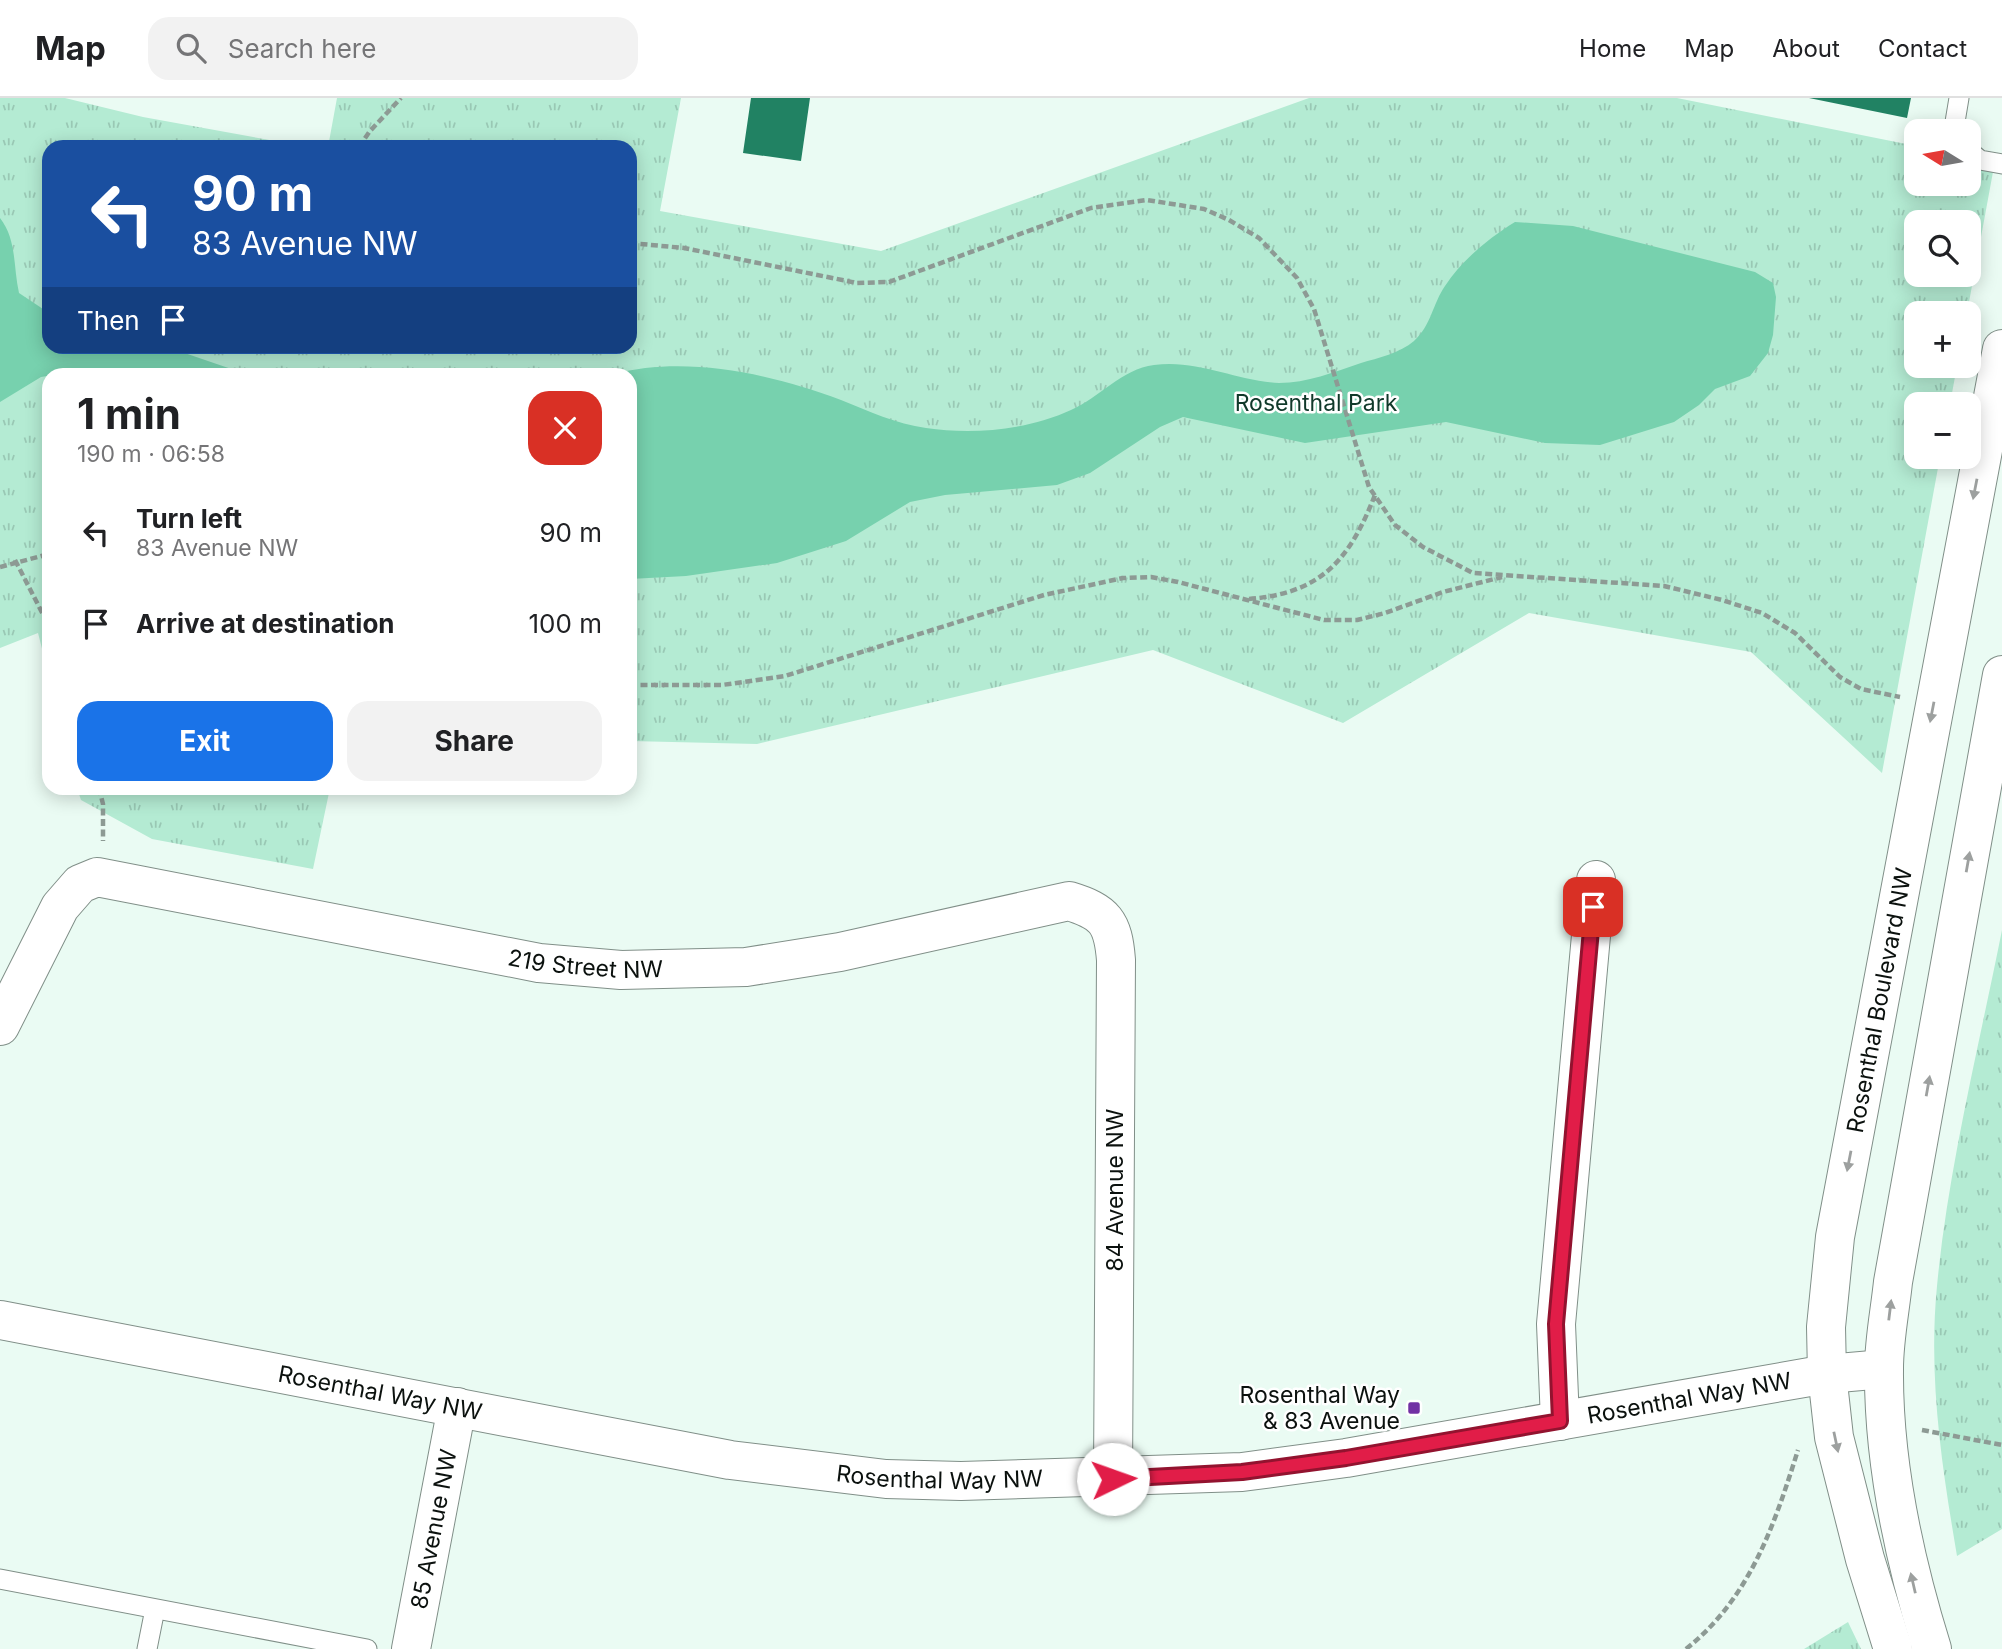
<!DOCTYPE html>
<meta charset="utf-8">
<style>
body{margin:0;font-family:Inter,sans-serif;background:#f2f2f2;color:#202124;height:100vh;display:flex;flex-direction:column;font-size:26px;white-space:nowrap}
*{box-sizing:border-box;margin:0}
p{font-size:23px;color:#757577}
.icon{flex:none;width:38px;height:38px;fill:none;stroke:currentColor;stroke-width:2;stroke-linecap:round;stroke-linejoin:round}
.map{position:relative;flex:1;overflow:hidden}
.panel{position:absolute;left:42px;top:270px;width:595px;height:427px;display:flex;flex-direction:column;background:#fff;border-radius:21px;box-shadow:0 4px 18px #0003}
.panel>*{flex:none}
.banner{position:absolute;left:42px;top:42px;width:595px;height:214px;border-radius:21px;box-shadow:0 4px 18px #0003;background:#1a4fa0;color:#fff;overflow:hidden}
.needle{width:46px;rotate:281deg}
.tools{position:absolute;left:1904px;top:21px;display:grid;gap:14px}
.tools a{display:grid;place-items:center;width:77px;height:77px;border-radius:14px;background:#fff;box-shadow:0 4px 18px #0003;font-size:35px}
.pin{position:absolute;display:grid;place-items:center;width:60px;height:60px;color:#fff;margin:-30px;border-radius:14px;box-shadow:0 4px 10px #0006}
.me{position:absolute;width:77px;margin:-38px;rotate:87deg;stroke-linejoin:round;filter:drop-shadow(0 0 5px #0008)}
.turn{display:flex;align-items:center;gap:24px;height:147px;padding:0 35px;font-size:32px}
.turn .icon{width:91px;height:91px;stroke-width:2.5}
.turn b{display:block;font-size:49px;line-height:60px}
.then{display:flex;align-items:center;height:66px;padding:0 35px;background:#0003;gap:14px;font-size:26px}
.round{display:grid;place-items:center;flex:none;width:74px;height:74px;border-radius:21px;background:#f2f2f2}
.headline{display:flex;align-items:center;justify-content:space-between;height:119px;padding:0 35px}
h1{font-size:42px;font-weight:700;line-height:52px}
.button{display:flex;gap:14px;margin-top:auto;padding:14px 35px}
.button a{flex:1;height:80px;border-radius:21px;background:#1a73e8;color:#fff;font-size:28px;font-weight:700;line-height:80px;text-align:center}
.button a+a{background:#f2f2f2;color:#202124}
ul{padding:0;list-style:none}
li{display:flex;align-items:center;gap:21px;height:91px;padding:0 35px}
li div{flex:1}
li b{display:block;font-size:26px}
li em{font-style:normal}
header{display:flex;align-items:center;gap:42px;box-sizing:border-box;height:98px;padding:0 35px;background:#fff;border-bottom:2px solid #e0e0e0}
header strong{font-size:33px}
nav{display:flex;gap:38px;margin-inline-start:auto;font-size:24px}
.search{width:490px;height:63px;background:#f2f2f2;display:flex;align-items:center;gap:18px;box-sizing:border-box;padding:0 24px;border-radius:21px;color:#757577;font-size:26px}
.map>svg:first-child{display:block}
.grass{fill:url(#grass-tufts);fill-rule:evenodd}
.water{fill:#77d1ae}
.building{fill:#218263}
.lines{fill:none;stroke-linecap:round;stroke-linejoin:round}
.service-casing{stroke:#808f88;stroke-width:21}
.minor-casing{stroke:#808f88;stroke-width:40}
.tertiary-casing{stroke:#808f88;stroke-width:40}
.path{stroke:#8d9a94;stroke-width:4.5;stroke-dasharray:7 3.5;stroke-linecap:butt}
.service{stroke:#fff;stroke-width:19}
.minor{stroke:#fff;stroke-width:38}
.tertiary{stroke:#fff;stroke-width:38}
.oneway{fill:#9da09f}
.route-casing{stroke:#92132f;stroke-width:18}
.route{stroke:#e11d48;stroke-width:12}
.poi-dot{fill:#7230a4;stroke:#fff;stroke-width:2.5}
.labels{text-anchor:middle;stroke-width:5;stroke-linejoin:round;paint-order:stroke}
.park-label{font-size:23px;fill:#10392a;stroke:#fff}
.street-label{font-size:23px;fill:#0b110e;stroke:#fff}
.poi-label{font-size:23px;fill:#0b110e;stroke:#fff;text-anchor:end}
</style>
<header>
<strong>Map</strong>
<div class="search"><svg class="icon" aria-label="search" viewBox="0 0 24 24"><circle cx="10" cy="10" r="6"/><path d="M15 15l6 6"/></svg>Search here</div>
<nav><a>Home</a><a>Map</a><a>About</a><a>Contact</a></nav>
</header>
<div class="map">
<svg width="2002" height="1551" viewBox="0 0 2002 1551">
<defs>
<pattern id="grass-tufts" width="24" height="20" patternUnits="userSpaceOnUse" patternTransform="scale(1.75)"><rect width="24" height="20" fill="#b4ebd3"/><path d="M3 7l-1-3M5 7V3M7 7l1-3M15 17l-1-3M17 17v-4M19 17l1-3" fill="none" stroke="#99c8b4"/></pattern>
</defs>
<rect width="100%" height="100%" fill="#eafbf3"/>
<path class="grass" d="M0 0H65L143 19 308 49H49V248H630V49H328L337 0H681L660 113 881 153 1309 0H1677L1916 48V86H1969V58L1995 63 1967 215H1916V268H1957L1950 306H1916V359H1940L1882 675 1751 554 1529 515 1343 625 1153 552 757 646 630 643V276H49V578L38 535 0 550ZM1916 124H1969V177H1916Z
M77 690H330L313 771 152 741 81 702Z
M2002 832V1431L1957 1458C1942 1369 1928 1280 1937 1188 1948 1071 1979 948 2002 832Z
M1848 1524 1861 1551H1804Z"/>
<path class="water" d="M0 120C17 142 13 168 19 195L49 215V248L167 249 246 276 65 275 41 279 0 304Z
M1515 124 1573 128 1755 174 1773 185 1776 199 1773 237 1768 255 1750 278 1715 291 1699 307 1674 324 1600 347 1545 345 1446 324 1305 345 1183 319 1160 329 1090 375 1057 387 945 397 910 404 846 443 777 465 686 478 630 481V276H614C686 257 772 276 841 302 869 313 896 326 926 330 973 337 1028 332 1071 312 1099 300 1122 271 1154 267 1198 261 1236 283 1279 285 1307 285 1334 274 1361 265 1378 260 1400 255 1414 243 1431 228 1433 205 1445 188 1462 162 1489 140 1515 124Z"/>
<path class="building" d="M751 0H810L801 63 743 55Z
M1809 0H1911L1907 20Z"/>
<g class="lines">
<defs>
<path id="service" d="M1958 33 1955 24 1959 0
M1969 53 1980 62 2002 66
M0 1481 367 1551
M147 1551 155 1511"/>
<g id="minor">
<path id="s1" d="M0 928 60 809 80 786 97 779 539 865 621 872 746 869 840 854 1069 803C1105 814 1113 824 1116 862L1113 1381"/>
<path d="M1560 1323 1556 1226 1596 782"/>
<path id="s2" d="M411 1551 457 1309"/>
</g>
<g id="tertiary">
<path id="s3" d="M0 1222 730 1362 886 1381 961 1383 1242 1374 1346 1360 1827 1276 1884 1271"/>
<path id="s4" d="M1893 1551 1865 1461 1834 1339 1827 1276 1826 1229 1835 1139 2002 251"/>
<path d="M1932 1551C1904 1461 1883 1365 1884 1270 1884 1242 1890 1213 1893 1184L2002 577"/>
</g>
</defs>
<use href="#service" class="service-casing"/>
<use href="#minor" class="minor-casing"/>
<use href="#tertiary" class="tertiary-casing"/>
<path class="path" d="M359 49 370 33 401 0
M630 145 684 150 857 185 889 184 1091 110 1147 102 1204 111 1229 122 1259 140 1297 180 1314 211 1369 389 1395 427 1423 449 1473 475 1664 488 1722 502 1762 515 1795 535 1840 579 1861 591 1900 599
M15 462 49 528
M0 469 49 456
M1249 501C1321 495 1349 463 1375 397
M630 587H722L785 578 1044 497 1123 480 1151 479 1178 484 1324 522H1357L1385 515 1443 494 1502 479
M99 690 103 706V743
M1922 1332 2002 1347
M1686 1551C1750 1500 1774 1428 1798 1352"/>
<use href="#service" class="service"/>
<use href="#minor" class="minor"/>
<use href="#tertiary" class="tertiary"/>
</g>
<defs><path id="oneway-solid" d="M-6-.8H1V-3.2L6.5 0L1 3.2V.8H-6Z" transform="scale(1.75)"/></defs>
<g class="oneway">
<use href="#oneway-solid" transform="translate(1975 391) rotate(101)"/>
<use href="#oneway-solid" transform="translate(1932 614) rotate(101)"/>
<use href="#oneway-solid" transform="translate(1968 764) rotate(-80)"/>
<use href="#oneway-solid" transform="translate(1928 988) rotate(-80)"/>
<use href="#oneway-solid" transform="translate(1849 1063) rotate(101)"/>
<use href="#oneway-solid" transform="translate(1890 1212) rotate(-83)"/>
<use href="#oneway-solid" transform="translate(1836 1344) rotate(78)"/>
<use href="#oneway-solid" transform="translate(1913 1485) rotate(-103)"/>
</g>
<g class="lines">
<defs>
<path id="route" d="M1113 1381 1242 1374 1346 1360 1560 1323 1556 1226 1593 809"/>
</defs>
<use href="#route" class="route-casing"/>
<use href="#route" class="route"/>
</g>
<rect class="poi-dot" x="1407" y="1303" width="14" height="14" rx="3.5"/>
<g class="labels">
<g class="park-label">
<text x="1316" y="313">Rosenthal Park</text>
</g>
<g class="street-label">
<text dy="8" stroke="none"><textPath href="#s1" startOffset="679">219 Street NW</textPath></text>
<text dy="8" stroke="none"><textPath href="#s4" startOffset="662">Rosenthal Boulevard NW</textPath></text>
<text transform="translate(1115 1092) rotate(-90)" y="8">84 Avenue NW</text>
<text dy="8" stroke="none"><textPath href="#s3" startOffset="387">Rosenthal Way NW</textPath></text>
<text dy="8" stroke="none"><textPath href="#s3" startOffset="1710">Rosenthal Way NW</textPath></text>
<text dy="8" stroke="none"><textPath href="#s3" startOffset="954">Rosenthal Way NW</textPath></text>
<text dy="8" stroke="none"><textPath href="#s2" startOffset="122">85 Avenue NW</textPath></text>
</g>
<g class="poi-label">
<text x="1400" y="1305">Rosenthal Way<tspan x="1400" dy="26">&amp; 83 Avenue</tspan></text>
</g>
</g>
</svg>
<div class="tools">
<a><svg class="needle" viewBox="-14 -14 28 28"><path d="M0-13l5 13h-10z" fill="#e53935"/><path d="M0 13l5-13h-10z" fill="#757577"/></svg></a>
<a><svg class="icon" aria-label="search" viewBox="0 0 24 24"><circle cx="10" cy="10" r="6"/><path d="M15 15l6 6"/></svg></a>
<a>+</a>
<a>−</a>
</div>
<div class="pin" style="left:1593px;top:809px;background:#d93025"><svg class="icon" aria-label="arrive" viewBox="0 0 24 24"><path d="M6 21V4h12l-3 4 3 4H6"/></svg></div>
<svg class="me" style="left:1113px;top:1381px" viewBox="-20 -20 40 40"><circle r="19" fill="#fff"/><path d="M0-13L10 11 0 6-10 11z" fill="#e11d48"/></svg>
<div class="banner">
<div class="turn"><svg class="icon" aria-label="left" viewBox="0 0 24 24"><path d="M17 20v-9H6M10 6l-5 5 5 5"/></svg><div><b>90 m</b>83 Avenue NW</div></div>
<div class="then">Then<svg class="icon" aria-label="arrive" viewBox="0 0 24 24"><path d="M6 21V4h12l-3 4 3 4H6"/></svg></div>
</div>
<section class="panel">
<div class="headline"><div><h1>1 min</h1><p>190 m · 06:58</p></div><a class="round" style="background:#d93025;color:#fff"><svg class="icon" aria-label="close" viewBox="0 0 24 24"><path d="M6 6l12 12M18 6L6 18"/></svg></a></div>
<ul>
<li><svg class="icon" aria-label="left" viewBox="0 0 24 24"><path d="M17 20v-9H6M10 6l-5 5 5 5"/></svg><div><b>Turn left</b><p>83 Avenue NW</p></div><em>90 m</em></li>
<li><svg class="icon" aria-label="arrive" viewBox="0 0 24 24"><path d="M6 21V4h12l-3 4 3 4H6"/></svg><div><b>Arrive at destination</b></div><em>100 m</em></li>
</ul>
<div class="button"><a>Exit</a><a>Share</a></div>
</section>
</div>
